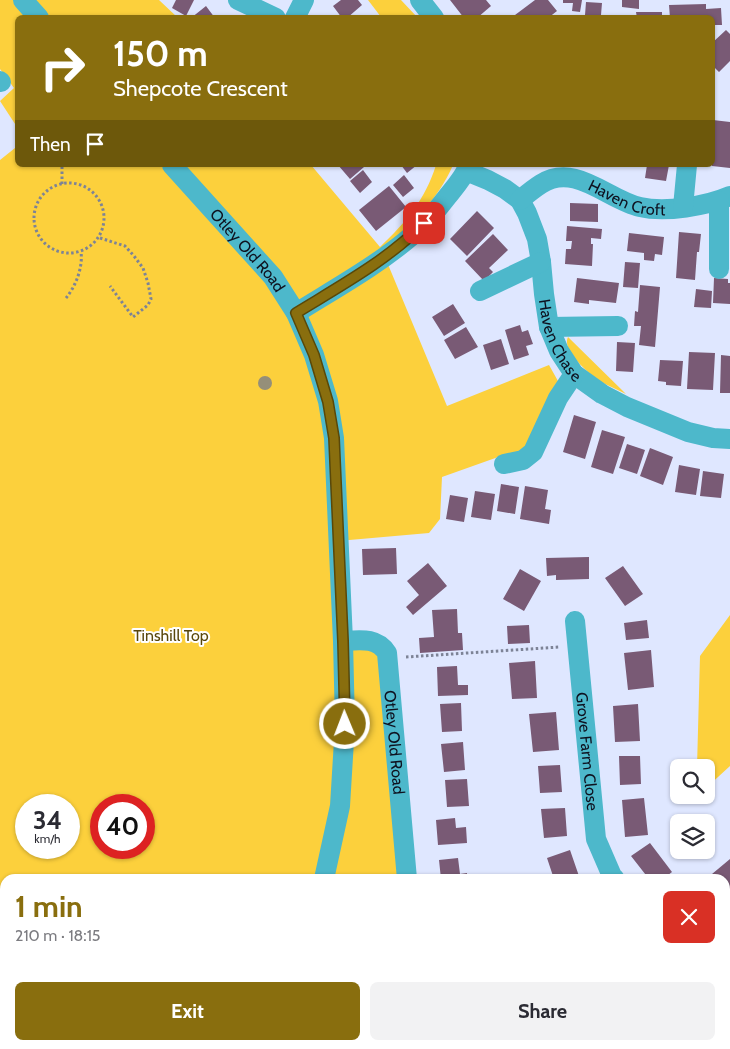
<!DOCTYPE html>
<meta charset="utf-8">
<style>
body{margin:0;font-family:Cabin,sans-serif;background:#f2f2f3;color:#2b2b33;height:100vh;display:flex;flex-direction:column;font-size:19px;white-space:nowrap}
*{box-sizing:border-box;margin:0}
p{font-size:16px;color:#7c7c81}
.icon{flex:none;width:28px;height:28px;fill:none;stroke:currentColor;stroke-width:2;stroke-linecap:round;stroke-linejoin:round}
.map{position:relative;flex:1;overflow:hidden}
.panel{position:absolute;left:0px;top:874px;width:730px;height:176px;display:flex;flex-direction:column;background:#fff;border-radius:15px 15px 0 0;box-shadow:0 1px 4px #0004}
.panel>*{flex:none}
.top-card{position:absolute;left:15px;top:15px;width:700px;height:152px;border-radius:8px;box-shadow:0 1px 4px #0004;background:#896e0e;color:#fff;overflow:hidden}
.controls{position:absolute;left:670px;top:759px;display:grid;gap:10px}
.controls a{display:grid;place-items:center;width:45px;height:45px;border-radius:8px;background:#fff;box-shadow:0 1px 4px #0004;font-size:25px}
.speed{position:absolute;left:15px;top:794px;display:flex;gap:10px;font-size:25px;font-weight:700;text-align:center}
.speed>*{display:grid;place-content:center;width:65px;height:65px;border-radius:50%;background:#fff;box-shadow:0 1px 4px #0004;line-height:1}
.speed small{font-size:12px;font-weight:400}
.speed .limit{border:8px solid #d22;background:#fff;color:#111}
.pin{position:absolute;display:grid;place-items:center;width:42px;height:42px;color:#fff;margin:-21px;border-radius:10px;box-shadow:0 2px 8px #0006}
.me{position:absolute;width:55px;margin:-28px;rotate:359deg;stroke-linejoin:round;filter:drop-shadow(0 0 4px #0008)}
.turn{display:flex;align-items:center;gap:18px;height:105px;padding:0 15px;font-size:22px}
.turn .icon{width:65px;height:65px;stroke-width:2.5}
.turn b{display:block;font-size:35px;line-height:42px}
.then{display:flex;align-items:center;height:48px;padding:0 15px;background:#0003;gap:10px;font-size:19px}
.round{display:grid;place-items:center;flex:none;width:52px;height:52px;border-radius:8px;background:#f2f2f3}
.summary{display:flex;align-items:center;justify-content:space-between;height:85px;padding:0 15px}
h1{font-size:30px;font-weight:800;line-height:38px;color:#896e0e}
.action{display:flex;gap:10px;margin-top:auto;padding:10px 15px}
.action a{flex:1;height:58px;border-radius:8px;background:#896e0e;color:#fff;font-size:20px;font-weight:800;line-height:58px;text-align:center}
.action a+a{background:#f2f2f3;color:#2b2b33}
.map>svg:first-child{display:block}
.green{fill:#fcd03c;fill-rule:evenodd}
.building{fill:#795a75}
.lines{fill:none;stroke-linecap:round;stroke-linejoin:round}
.path{stroke:#7d8396;stroke-width:3;stroke-dasharray:2.5 2.5;stroke-linecap:butt}
.minor{stroke:#4db8cb;stroke-width:20}
.tree{fill:#958f79}
.route-casing{stroke:#594809;stroke-width:12}
.route{stroke:#896e0e;stroke-width:9}
.labels{text-anchor:middle;stroke-width:4;stroke-linejoin:round;paint-order:stroke}
.street-label{font-size:16px;fill:#0e1220;stroke:#fff}
.park-label{font-size:16px;fill:#59470b;stroke:#fff}
</style>
<div class="map">
<svg width="730" height="1049" viewBox="0 0 730 1049">
<rect width="100%" height="100%" fill="#dfe7ff"/>
<path class="green" d="M0 0H159L177 17 18 18 17 127 0 101 14 88 0 69Z
M368 0H401L417 17H381Z
M17 141 18 165H311L380 247C406 222 425 200 436 165H453C438 200 410 226 382 250L447 406 549 365 563 390 533 452 501 456 442 477 440 519 429 533 338 541 343 641 377 643 407 879H5V1045H422L423 1049H0V160L15 148ZM26 805H69V848H26ZM101 805H144V848H101Z
M568 337 626 394C618 390 609 386 601 382 590 375 561 350 568 337Z
M730 615V766L706 788V768L697 767 700 656Z"/>
<path class="building" d="M176 0H194L186 16 172 8Z
M341 0H358L362 5 347 18H342L333 6Z
M450 0H486L491 6 477 18H464Z
M535 0H548L557 11 548 18H517L515 15Z
M563 0H582L580 12 572 11 573 3H563Z
M622 0H639V9L622 7Z
M586 2 602 3 601 15H585Z
M706 4V9L721 8 722 25H712V18H670L669 5Z
M206 6 215 18H191Z
M636 12H662V18H637Z
M726 30 730 34V61L719 72 712 65V43Z
M713 120 730 122V168L712 166Z
M338 165H363L364 167 350 179Z
M401 165H417L407 173Z
M647 165H669L666 181 645 178Z
M363 170 372 182 360 193 350 181Z
M404 175 414 188 403 197 393 185Z
M389 186 406 207 376 231 359 210Z
M570 203 598 204V222L570 221Z
M477 211 494 228 467 256 450 239Z
M567 226 602 229 601 239 591 238V244H593L592 266 565 264 566 249H571L572 241H566Z
M679 232 701 234 699 252H697L695 280 676 278Z
M629 233 664 237 662 255 655 254 654 261 644 260V253L627 251Z
M493 234 508 250 489 268 493 272 484 281 465 261Z
M625 262 640 263 638 288 623 287Z
M577 278 619 283 616 303 589 300V304L574 302Z
M714 278 728 279V283H730V304L713 303Z
M640 285 660 287 655 347 639 345 641 326H634L635 311 638 312Z
M696 289 712 291 711 308 694 307Z
M453 304 465 323 444 336 432 317Z
M520 325 522 332 528 330 533 344 526 346 529 355 514 360 505 330Z
M466 327 478 347 455 359 444 340Z
M501 339 509 364 491 370 483 345Z
M617 342 635 343 633 372 616 371Z
M689 352 715 353 713 390 687 389Z
M721 355 730 356V393H720Z
M660 360 683 361 681 386 666 385V382L658 381Z
M574 415 596 422 585 459 563 452Z
M602 430 625 437 613 474 591 467Z
M627 444 645 450 637 474 619 468Z
M650 448 673 457 663 485 640 476Z
M679 465 700 469 696 495 675 492Z
M703 471 724 474 721 498 700 496Z
M501 484 519 487 515 514 497 511Z
M525 486 548 490 545 509 551 510 549 524 520 519Z
M475 491 495 494 491 520 471 517Z
M450 495 468 498 464 522 446 519Z
M396 548 397 574 363 575 362 549Z
M589 557V579L556 580V575L547 576 546 558Z
M428 563 447 586 413 615 406 607 419 595 407 581Z
M623 566 643 594 625 606 605 578Z
M520 569 541 581 524 611 503 599Z
M457 609 458 633H462L463 650 420 653 419 638 434 637 432 610Z
M647 620 649 638 626 640 624 623Z
M529 625 530 643 508 644 507 626Z
M651 650 654 687 628 690 624 653Z
M535 661 537 698 512 699 509 663Z
M457 666 458 685H468V695L438 696 437 667Z
M461 703 462 731 442 732 440 704Z
M638 704 640 741 615 742 613 706Z
M556 712 559 750 533 752 529 714Z
M463 742 465 770 444 772 441 744Z
M619 756H640L641 784 620 785Z
M560 765 562 792 540 793 538 766Z
M467 779 469 806 447 807 445 780Z
M644 798 648 835 625 837 622 800Z
M565 808 567 836 544 838 541 809Z
M455 818 456 828 466 827 467 843 438 845 436 820Z
M650 843 672 872 663 879H649L631 856Z
M570 850 580 879H554L547 858Z
M458 858 460 874 467 873V879H441L439 860Z
M730 859V895L725 889V879H716L712 874Z
M469 1045H488V1049H470Z
M648 1045H676L677 1049H649Z"/>
<g class="lines">
<path class="path" d="M34 218a35 35 0 1 1 70 0a35 35 0 1 1-70 0Z
M62 184V165
M100 238 125 246 134 256 143 268 148 283 151 299 148 305 133 317 110 286
M66 298C76 286 83 267 81 252
M406 657 560 647"/>
<g class="minor">
<path d="M23 0 39 18"/>
<path d="M238 0 276 18"/>
<path d="M420 0 434 18"/>
<path d="M295 18 304 0"/>
<path d="M0 81 1 82"/>
<path id="s1" d="M172 165 273 277 296 313 314 355 328 401 334 438 343 641 345 724 340 806 324 879"/>
<path id="s2" d="M466 171 488 180 505 189 520 200 527 213 537 239 541 262 544 294 549 327 559 351 574 374 602 394 627 407 688 432 713 438 730 439"/>
<path id="s3" d="M520 200C526 195 533 189 541 184 575 162 608 200 640 207 665 213 707 206 730 196"/>
<path d="M719 201V269"/>
<path d="M683 207 687 165"/>
<path d="M480 291 541 262"/>
<path d="M296 313C336 288 378 265 414 234 426 223 437 210 447 197 455 187 464 177 469 165"/>
<path d="M549 327 618 326"/>
<path d="M504 464 523 460 533 452 558 398 574 374"/>
<path id="s4" d="M575 621 596 839 612 876 615 879"/>
<path id="s5" d="M343 641C360 640 377 637 387 653L407 879"/>
<path d="M725 934 730 930"/>
<path d="M327 1045 328 1049"/>
<path d="M422 1045 423 1049"/>
<path d="M618 1045 619 1049"/>
<path d="M723 1049 730 1047"/>
</g>
</g>
<circle class="tree" cx="265" cy="383" r="7"/>
<g class="lines">
<defs>
<path id="route" d="M345 724 343 641 334 438 328 402 314 355 296 313C340 286 388 260 424 223"/>
</defs>
<use href="#route" class="route-casing"/>
<use href="#route" class="route"/>
</g>
<g class="labels">
<g class="street-label">
<text dy="6" stroke="none"><textPath href="#s3" startOffset="118">Haven Croft</textPath></text>
<text dy="6" stroke="none"><textPath href="#s1" startOffset="114">Otley Old Road</textPath></text>
<text dy="6" stroke="none"><textPath href="#s2" startOffset="209">Haven Chase</textPath></text>
<text dy="6" stroke="none"><textPath href="#s5" startOffset="138">Otley Old Road</textPath></text>
<text dy="6" stroke="none"><textPath href="#s4" startOffset="131">Grove Farm Close</textPath></text>
</g>
<g class="park-label">
<text x="171" y="641">Tinshill Top</text>
</g>
</g>
</svg>
<div class="controls">
<a><svg class="icon" aria-label="search" viewBox="0 0 24 24"><circle cx="10" cy="10" r="6"/><path d="M15 15l6 6"/></svg></a>
<a><svg class="icon" aria-label="layers" viewBox="0 0 24 24"><path d="M12 4l9 5-9 5-9-5zM3 14l9 5 9-5"/></svg></a>
</div>
<div class="speed"><div>34<small>km/h</small></div><div class="limit">40</div></div>
<div class="pin" style="left:424px;top:223px;background:#d93025"><svg class="icon" aria-label="arrive" viewBox="0 0 24 24"><path d="M6 21V4h12l-3 4 3 4H6"/></svg></div>
<svg class="me" style="left:345px;top:724px" viewBox="-20 -20 40 40"><circle r="17" fill="#896e0e" stroke="#fff" stroke-width="3"/><path d="M0-11L8 9 0 5-8 9z" fill="#fff"/></svg>
<div class="top-card">
<div class="turn"><svg class="icon" aria-label="right" viewBox="0 0 24 24"><path d="M7 20v-9h11M14 6l5 5-5 5"/></svg><div><b>150 m</b>Shepcote Crescent</div></div>
<div class="then">Then<svg class="icon" aria-label="arrive" viewBox="0 0 24 24"><path d="M6 21V4h12l-3 4 3 4H6"/></svg></div>
</div>
<section class="panel">
<div class="summary"><div><h1>1 min</h1><p>210 m · 18:15</p></div><a class="round" style="background:#d93025;color:#fff"><svg class="icon" aria-label="close" viewBox="0 0 24 24"><path d="M6 6l12 12M18 6L6 18"/></svg></a></div>
<div class="action"><a>Exit</a><a>Share</a></div>
</section>
</div>
